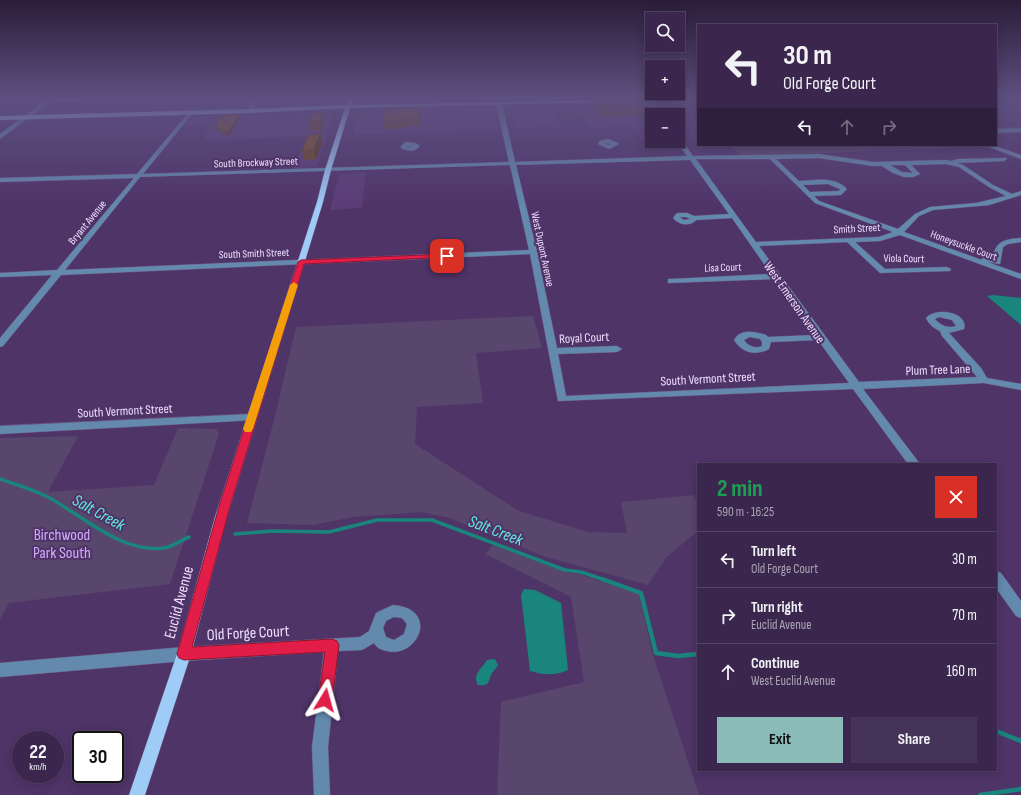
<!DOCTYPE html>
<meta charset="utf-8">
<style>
body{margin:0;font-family:"Sofia Sans Condensed",sans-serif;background:#463358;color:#f1f3f6;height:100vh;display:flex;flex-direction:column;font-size:15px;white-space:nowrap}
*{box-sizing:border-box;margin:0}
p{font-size:13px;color:#aca5b6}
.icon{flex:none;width:22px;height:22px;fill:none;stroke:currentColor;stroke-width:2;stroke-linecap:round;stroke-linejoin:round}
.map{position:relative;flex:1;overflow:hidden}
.side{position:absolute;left:697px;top:463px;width:300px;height:308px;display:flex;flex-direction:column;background:#3b274e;border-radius:0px;box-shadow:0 2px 10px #0003,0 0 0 1px #544466}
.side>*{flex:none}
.banner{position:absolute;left:697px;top:24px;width:300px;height:122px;border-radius:0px;box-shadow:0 2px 10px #0003,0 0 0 1px #544466;background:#3b274e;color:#f1f3f6;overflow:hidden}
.buttons{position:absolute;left:645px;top:12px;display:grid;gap:8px}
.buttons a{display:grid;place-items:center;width:40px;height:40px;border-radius:0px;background:#3b274e;box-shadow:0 2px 10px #0003,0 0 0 1px #544466;font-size:20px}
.speed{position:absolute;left:12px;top:731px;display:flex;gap:8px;font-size:20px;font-weight:700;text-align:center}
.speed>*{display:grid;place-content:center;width:52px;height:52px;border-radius:50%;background:#3b274e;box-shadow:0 2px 10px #0003,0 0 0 1px #544466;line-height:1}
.speed small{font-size:10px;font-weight:400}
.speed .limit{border:2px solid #111;border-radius:6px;background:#fff;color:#111}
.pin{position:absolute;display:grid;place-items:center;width:34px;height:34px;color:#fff;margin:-17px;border-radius:8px;box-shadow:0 2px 6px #0006}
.me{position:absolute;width:44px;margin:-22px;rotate:8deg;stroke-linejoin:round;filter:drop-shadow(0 0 3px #0008)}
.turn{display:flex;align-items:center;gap:14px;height:84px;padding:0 20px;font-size:18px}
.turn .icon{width:52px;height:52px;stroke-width:2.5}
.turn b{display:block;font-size:28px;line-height:34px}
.lanes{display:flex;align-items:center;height:38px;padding:0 20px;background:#0003;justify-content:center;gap:20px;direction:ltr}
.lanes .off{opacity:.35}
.round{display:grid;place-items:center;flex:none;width:42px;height:42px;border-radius:0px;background:#463358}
.overview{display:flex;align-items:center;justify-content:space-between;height:68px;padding:0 20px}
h1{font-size:24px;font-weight:700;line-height:30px;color:#1e9e55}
.primary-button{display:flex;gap:8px;margin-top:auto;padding:8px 20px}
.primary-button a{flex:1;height:46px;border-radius:0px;background:#8bbbb9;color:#111;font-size:16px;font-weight:700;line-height:46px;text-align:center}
.primary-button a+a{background:#463358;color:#f1f3f6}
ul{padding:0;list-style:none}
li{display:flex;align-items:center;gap:12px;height:56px;padding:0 20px;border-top:1px solid #544466}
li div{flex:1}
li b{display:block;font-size:15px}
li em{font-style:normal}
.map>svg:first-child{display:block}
.built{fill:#5b3c77}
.green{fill:#59466c}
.water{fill:#19857d}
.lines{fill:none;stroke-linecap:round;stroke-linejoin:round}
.stream-far1{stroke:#19857d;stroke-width:3.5}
.stream{stroke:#19857d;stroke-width:4.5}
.minor-casing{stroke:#6c5383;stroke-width:1}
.major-casing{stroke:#6c5383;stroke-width:1}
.minor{fill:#638aad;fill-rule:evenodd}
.major{fill:#9eccf7;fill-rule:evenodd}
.wall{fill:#6f4718}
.shaded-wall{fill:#5a3a14}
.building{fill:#81531c;stroke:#5a3a14}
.route{fill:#e11d48;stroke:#92132f}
.slow{fill:#f59e0b}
.labels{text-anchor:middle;stroke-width:4;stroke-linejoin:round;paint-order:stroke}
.far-street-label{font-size:11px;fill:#eedffe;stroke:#4f3468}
.street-label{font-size:13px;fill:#eedffe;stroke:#4f3468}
.near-park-label{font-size:16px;fill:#d4abfe;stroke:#4f3468}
.near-street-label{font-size:16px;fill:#eedffe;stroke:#4f3468}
.near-water-label{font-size:17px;font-style:italic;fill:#5eeadd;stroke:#4f3468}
</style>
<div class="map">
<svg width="1021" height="795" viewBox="0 0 1021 795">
<rect width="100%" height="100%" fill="#4f3468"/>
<path class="built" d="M362 97H469L452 98V102L361 104Z
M698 103V140L688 141 678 127V115H669L661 104Z
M644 104 652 115V141H671L672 143 645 144 633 127 589 128 579 106Z
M553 107 561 127 516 128 511 108Z
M492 108 494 110 499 130 353 135 358 114 367 112Z
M329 113 333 114 317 167 294 168 306 137 202 140 209 127H183L190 118 194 117Z
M731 145H977L984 147 749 156 740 155Z
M366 172 362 208 330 210 339 174Z"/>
<path class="green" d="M731 145H866L868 151 749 156 740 155Z
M533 316 542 348 476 353 483 403 417 407 415 444 519 511 588 532 627 533 621 502 694 495 698 504V532L689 538 666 558 648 585 546 557 449 518 422 512 354 517 313 525 247 523 275 416 296 327Z
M178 428 216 429 219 434 170 584 9 603 0 619V438L78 436 48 492 154 485Z
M493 545 569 573 579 574 639 594 652 652 699 795H497L501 702 584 682 571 597 485 554Z"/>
<path class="water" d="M993 295 1021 298V325L987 296Z
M524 589 535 590 561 603 568 670C555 676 543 675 530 671L521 595Z
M495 659 498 665C497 668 494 670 492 673 488 680 491 687 478 685 472 675 481 669 487 660Z"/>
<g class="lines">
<path class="stream-far1" d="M0 479C15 484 31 489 46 496 81 514 121 554 164 548 173 547 181 540 189 537
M235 534 272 531 329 532 377 520H432L565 570 581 572 605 580"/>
<path class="stream" d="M602 579 641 593 656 653 678 656 698 654
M996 731 1021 741
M980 795 1021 789"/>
<defs>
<path id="minor" d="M107 97H160L158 98 50 102 0 139V134L46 100Z
M253 97H258L255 101 256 104 251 112H247L250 104V101Z
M648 99H652L664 115H658Z
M499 102 502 104 515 162 687 156 677 141H678V137L680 138 693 156 819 154 873 162 946 160 951 161 958 159 1006 158 1007 159 1004 161 957 163 963 165 993 185 1012 194 1021 191V195L989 205 933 210 919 216 904 232 982 260V257L993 259C994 241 1006 239 1021 238V242L1008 244 1003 247 1000 264 987 262 1021 274V279L900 235 880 241 855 242 885 269 947 267 951 269 950 271 880 273 847 242 759 246 859 382 977 377 942 336 940 331C933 328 929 324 926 318 937 306 969 313 964 329L949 333 981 368 987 378 1021 384V390L984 383 863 389 920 464H908L853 389 558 401 530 254 61 275 3 346 0 347V338L52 275 0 277V273L57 270 134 178 0 182V178L137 174 190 111 193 113 192 114 143 174 509 162 496 104ZM819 158 873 166H882L893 173 904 177H913L920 174 911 165 946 164 959 167 989 187 1006 196 976 203 930 207 915 214 898 229 819 201 814 196 841 195 847 189C835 176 815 180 799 181L776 159ZM696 159H770L815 203 893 232 879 237 756 242ZM690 160 729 214 694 216 687 213H678L676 214 673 218C679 225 690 227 696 220L732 218 771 274 671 279H668V283L774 279 814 335 768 337 766 335C755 332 741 328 734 340 742 353 756 356 769 349L771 342 818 340 849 383 566 396 558 354 617 352 622 349 617 346 557 348 537 252 516 165ZM510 165 529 250 65 270 140 177ZM890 165H905L913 173 902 172ZM828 184 840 189 839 191 810 192 803 185ZM680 217H686L690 219 684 220ZM939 317 952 320 956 326C948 329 940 325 935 319ZM750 337 760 339 762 342V346C755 349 748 346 744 340Z
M1021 128V132L996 133V129Z
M608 139 618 143 619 144 609 149 598 144 600 141ZM604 143 611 144 609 145Z
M406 142 415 143 420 146C415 152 408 152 401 148V146ZM408 146H413L407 147Z
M984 145H992L1021 155V159Z
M251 414 255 416 256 418 255 420 0 434V426Z
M996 571 1001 573 1021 601V618L1016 616 996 588Z
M393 605C441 609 417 659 387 651 381 650 377 648 374 643L362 650 338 651 328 747 330 795H314L312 747 324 652 184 661 0 677V663L184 647 360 637 369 631 376 613ZM394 617 402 618 407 624 404 634 394 640 386 637 383 628 386 621Z"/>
<path id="major" d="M349 97H353L351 105 608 100 610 101 608 102 350 108 331 170 323 202 227 517 191 654 145 795H129L177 654 215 517 317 202 325 170 345 108 249 113 0 120V116L249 109 346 105Z
M698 98V100L634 101 632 100 634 99Z"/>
</defs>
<use href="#minor" class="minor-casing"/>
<use href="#major" class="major-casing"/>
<use href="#minor" class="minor"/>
<use href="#major" class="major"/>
</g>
<path class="wall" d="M595 97H645L647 99 644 115 598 117 594 109Z
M420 108V126H406L405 128 384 129 383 120Z
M323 112 324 120 321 131H311L310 122Z
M239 115 240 118 228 136 216 130 215 127Z
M320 134 322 143 316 159 304 160 302 151Z"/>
<path class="shaded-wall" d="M420 108V126L419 117Z
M323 112 324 120 321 131 319 122Z
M239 115 240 118 228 136 227 133Z
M320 134 322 143 316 159 314 150Z"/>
<path class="building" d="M597 97H645L647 99 599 101Z
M420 108 419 117H405V120H383L386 109Z
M323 112 319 122H310L314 113Z
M223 115H239L227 133 215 127Z
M320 134 314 150 302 151 308 135Z"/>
<linearGradient id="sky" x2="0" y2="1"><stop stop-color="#2b1d39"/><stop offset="0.47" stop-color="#5d5080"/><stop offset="1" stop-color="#5d5080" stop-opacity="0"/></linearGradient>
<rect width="1021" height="208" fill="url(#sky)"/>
<path class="route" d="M447 254 451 256 450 257 304 264 231 503 192 647 332 639 337 641 339 645 332 700 330 705 325 707 320 705 318 700 325 652 184 660 179 658 177 654 220 503 298 262 301 260Z"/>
<path class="slow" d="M294 282 298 285 253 429 251 432H245L243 429 290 285Z"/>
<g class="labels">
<g class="far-street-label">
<text transform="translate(256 162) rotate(-2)" y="4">South Brockway Street</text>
<text transform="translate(87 222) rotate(-51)" y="4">Bryant Avenue</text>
<text transform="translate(857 228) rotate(-3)" y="4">Smith Street</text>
<text transform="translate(964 245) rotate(20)" y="4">Honeysuckle Court</text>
<text transform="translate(543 249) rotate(78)" y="4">West Dupont Avenue</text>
<text transform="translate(254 253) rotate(-2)" y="4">South Smith Street</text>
<text transform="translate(904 258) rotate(1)" y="4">Viola Court</text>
<text transform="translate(723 267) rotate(-2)" y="4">Lisa Court</text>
</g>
<g class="street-label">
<text transform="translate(795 302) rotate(55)" y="5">West Emerson Avenue</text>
<text transform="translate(584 337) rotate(-3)" y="5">Royal Court</text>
<text transform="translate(938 369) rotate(-2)" y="5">Plum Tree Lane</text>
<text transform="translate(708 378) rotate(-3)" y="5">South Vermont Street</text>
<text transform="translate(125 410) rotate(-3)" y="5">South Vermont Street</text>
</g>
<g class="near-park-label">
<text x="62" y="540">Birchwood<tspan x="62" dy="18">Park South</tspan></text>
</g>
<g class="near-street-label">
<text transform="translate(178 602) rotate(-75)" y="6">Euclid Avenue</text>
<text transform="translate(248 632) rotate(-3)" y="6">Old Forge Court</text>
</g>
<g class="near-water-label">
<text transform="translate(99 512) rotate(29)" y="6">Salt Creek</text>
<text transform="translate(496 530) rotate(21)" y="6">Salt Creek</text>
</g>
</g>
</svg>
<div class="buttons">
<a><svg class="icon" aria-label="search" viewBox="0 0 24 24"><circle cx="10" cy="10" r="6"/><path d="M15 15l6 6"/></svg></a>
<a>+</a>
<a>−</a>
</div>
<div class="speed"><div>22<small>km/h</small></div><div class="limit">30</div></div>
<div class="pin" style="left:447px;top:256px;background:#d93025"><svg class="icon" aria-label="arrive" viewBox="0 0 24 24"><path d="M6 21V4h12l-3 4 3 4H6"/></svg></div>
<svg class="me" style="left:325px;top:700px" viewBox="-20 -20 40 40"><path d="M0-17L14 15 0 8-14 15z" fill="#e11d48" stroke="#fff" stroke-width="4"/></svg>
<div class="banner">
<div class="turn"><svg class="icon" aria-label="left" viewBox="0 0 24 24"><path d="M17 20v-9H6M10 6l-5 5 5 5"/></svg><div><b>30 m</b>Old Forge Court</div></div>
<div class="lanes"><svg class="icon" aria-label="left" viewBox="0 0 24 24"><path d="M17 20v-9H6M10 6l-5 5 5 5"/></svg><svg class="icon off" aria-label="ahead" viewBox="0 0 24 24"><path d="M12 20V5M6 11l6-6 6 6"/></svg><svg class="icon off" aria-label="right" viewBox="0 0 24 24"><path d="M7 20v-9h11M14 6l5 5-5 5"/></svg></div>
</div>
<section class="side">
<div class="overview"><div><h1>2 min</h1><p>590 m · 16:25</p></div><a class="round" style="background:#d93025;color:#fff"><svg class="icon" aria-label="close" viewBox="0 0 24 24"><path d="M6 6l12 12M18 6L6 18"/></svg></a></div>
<ul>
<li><svg class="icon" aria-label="left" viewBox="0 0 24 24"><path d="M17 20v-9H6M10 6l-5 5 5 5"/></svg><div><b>Turn left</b><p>Old Forge Court</p></div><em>30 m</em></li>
<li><svg class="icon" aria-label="right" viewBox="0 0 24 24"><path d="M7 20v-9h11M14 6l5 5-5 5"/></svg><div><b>Turn right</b><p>Euclid Avenue</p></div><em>70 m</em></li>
<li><svg class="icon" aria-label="ahead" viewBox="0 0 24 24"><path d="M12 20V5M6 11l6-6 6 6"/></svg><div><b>Continue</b><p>West Euclid Avenue</p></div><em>160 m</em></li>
</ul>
<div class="primary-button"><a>Exit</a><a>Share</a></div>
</section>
</div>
